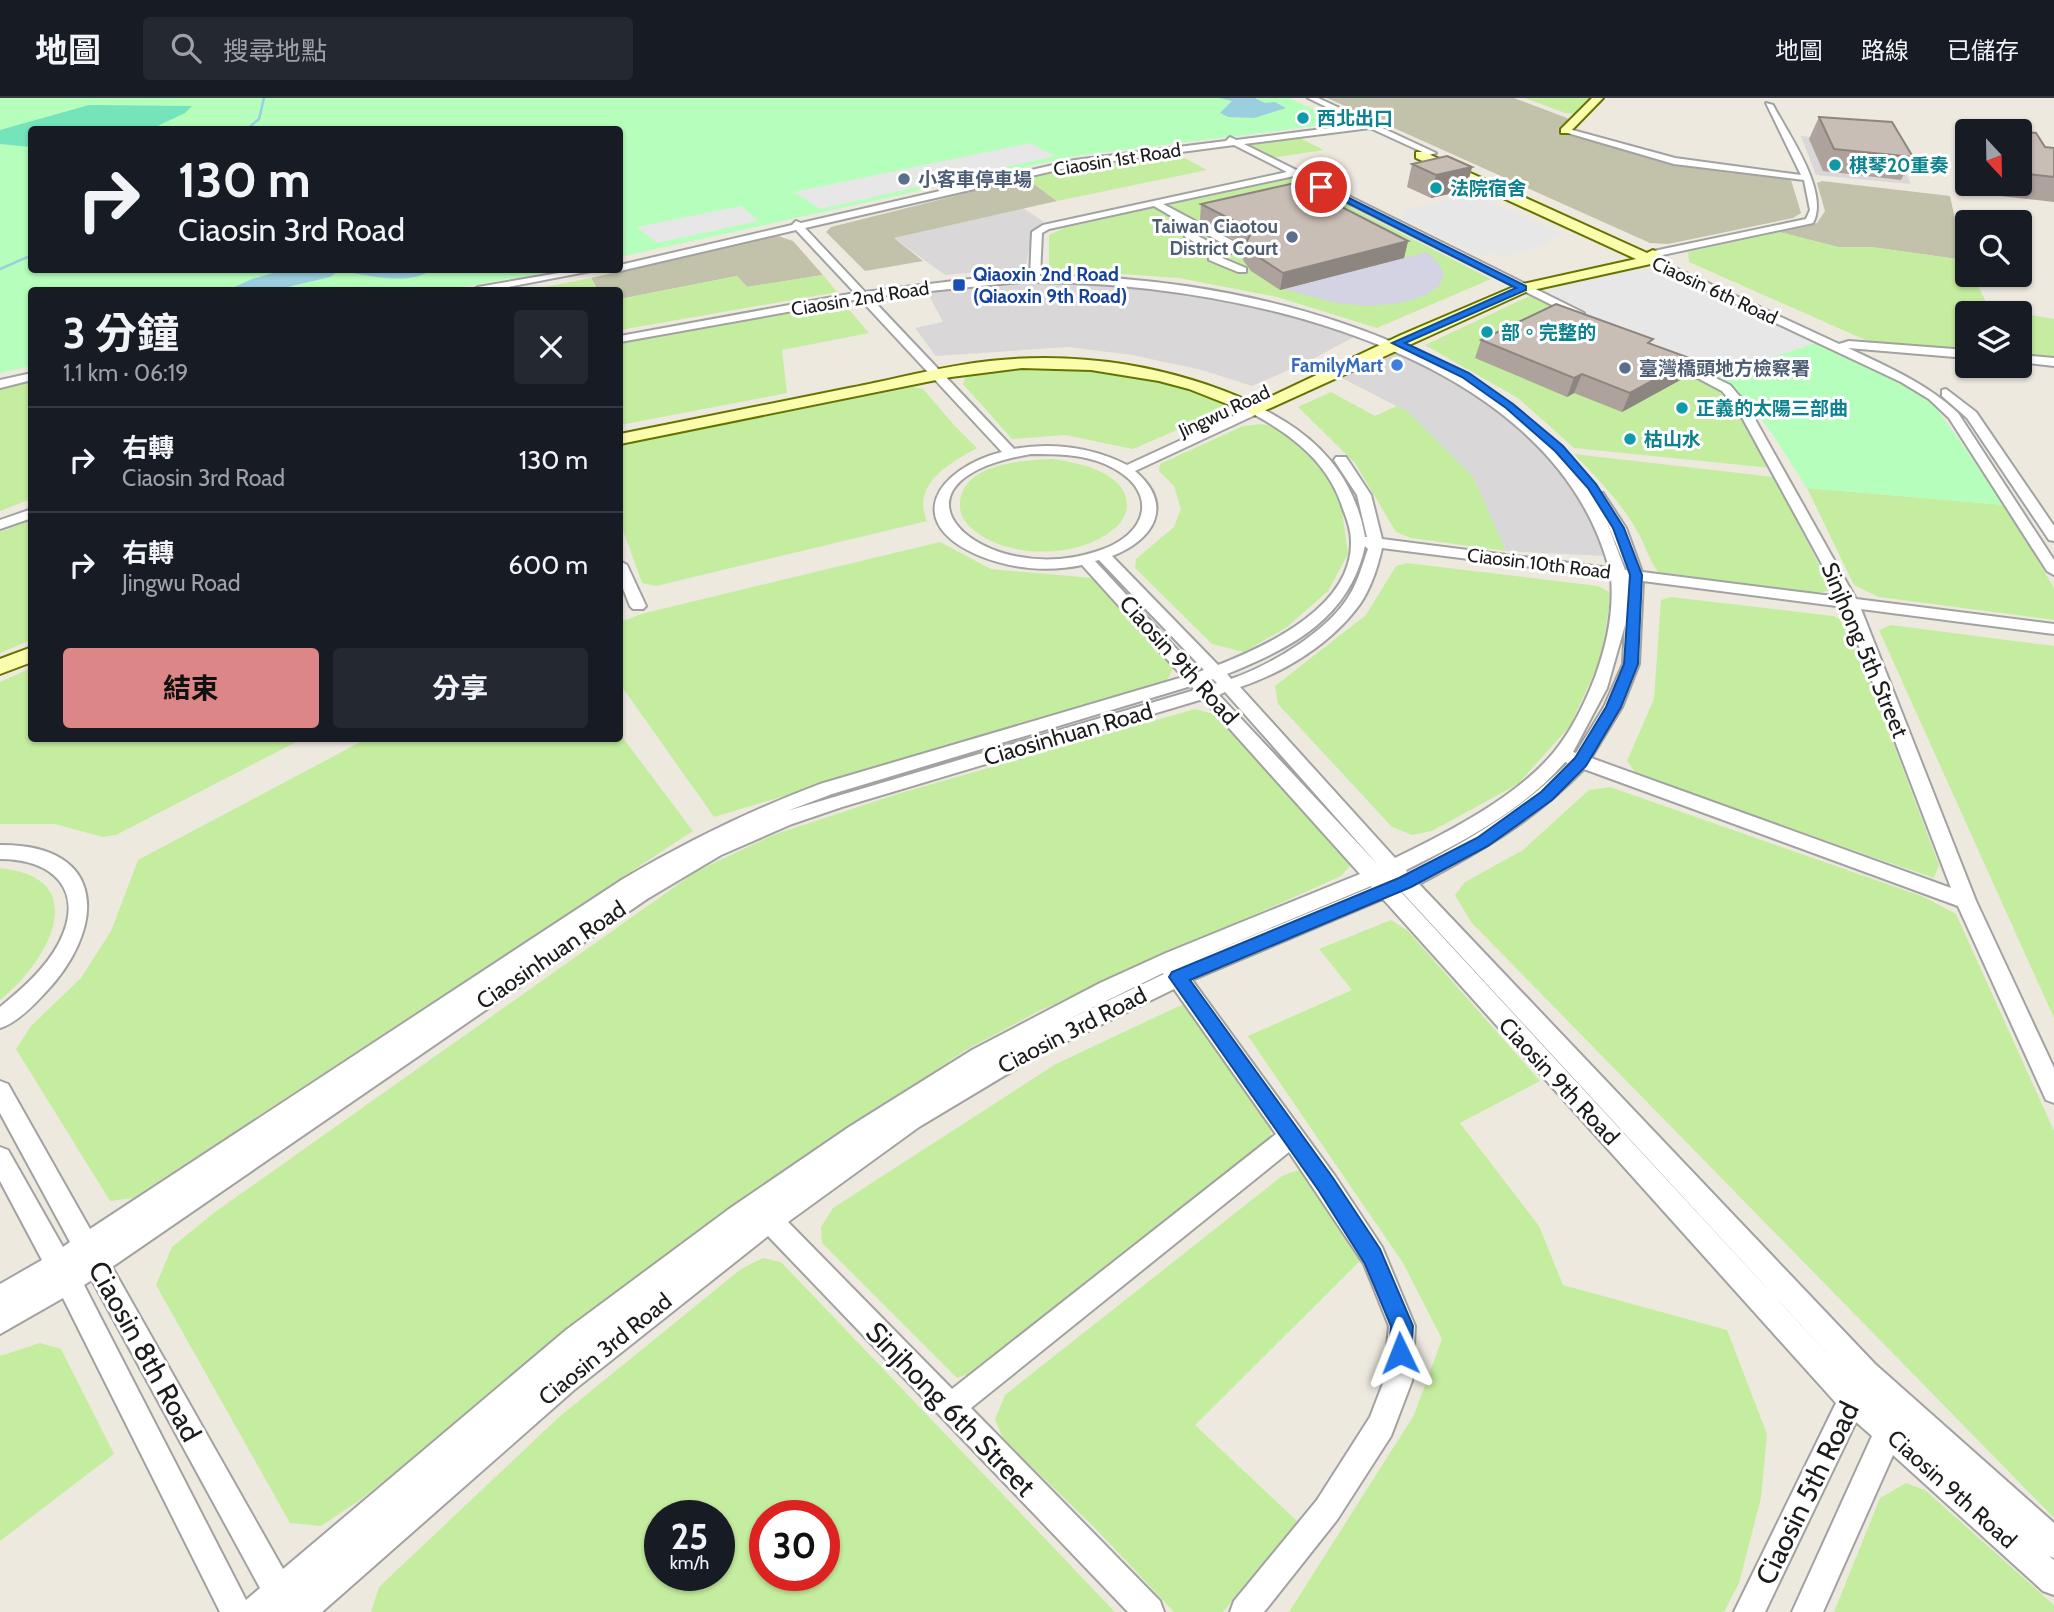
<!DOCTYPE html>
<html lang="zh-TW">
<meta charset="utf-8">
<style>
body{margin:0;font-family:Cabin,"Noto Sans TC",sans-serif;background:#242831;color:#f1f3f6;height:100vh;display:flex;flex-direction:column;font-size:26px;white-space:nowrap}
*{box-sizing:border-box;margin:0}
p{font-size:23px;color:#9ea1a6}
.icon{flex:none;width:38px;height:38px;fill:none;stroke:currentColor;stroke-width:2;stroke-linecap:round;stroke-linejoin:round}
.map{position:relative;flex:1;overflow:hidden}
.panel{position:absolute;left:28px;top:189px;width:595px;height:455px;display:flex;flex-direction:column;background:#171b24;border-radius:7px;box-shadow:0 2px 5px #0004}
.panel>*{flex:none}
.top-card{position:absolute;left:28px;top:28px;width:595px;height:147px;border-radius:7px;box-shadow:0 2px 5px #0004;background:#171b24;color:#f1f3f6;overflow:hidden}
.needle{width:46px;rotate:158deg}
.tools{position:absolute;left:1955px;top:21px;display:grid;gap:14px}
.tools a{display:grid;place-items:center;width:77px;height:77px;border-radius:7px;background:#171b24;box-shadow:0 2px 5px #0004;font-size:35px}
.speed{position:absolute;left:644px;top:1402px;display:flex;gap:14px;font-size:35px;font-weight:700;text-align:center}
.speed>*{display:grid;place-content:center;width:91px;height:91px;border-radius:50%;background:#171b24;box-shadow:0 2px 5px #0004;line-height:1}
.speed small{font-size:18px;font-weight:400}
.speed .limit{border:10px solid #d22;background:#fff;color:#111}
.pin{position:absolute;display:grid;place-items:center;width:60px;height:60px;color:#fff;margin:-30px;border:4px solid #fff;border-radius:50%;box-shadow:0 2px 7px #0007}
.me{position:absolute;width:77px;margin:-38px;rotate:358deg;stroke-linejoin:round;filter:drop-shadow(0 0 5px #0008)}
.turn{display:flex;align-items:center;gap:24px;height:147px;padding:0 35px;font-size:32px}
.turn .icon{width:91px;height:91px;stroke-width:2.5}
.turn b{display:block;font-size:49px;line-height:60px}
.round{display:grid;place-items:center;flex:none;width:74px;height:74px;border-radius:7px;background:#242831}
.summary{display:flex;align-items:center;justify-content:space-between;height:119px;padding:0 35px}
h1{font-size:42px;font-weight:700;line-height:52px}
.cta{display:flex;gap:14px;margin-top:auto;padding:14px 35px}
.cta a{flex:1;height:80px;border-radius:7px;background:#dd8687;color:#111;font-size:28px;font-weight:700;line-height:80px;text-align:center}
.cta a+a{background:#242831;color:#f1f3f6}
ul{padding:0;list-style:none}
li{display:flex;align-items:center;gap:21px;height:105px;padding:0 35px;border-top:2px solid #363941}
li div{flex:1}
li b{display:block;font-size:26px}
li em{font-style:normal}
header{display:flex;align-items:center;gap:42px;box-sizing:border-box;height:98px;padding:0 35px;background:#171b24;border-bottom:2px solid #363941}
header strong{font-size:33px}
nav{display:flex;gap:38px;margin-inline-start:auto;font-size:24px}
.search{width:490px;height:63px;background:#242831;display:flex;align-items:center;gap:18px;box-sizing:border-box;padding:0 24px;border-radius:7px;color:#9ea1a6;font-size:26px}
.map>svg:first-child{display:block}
.residential{fill:#d9d7d7}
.construction{fill:#c2c2aa}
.grass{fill:#c5ed9f;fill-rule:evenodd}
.park{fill:#b6febc}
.pitch{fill:#75e4ba}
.parking{fill:#e7e7e7}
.plaza{fill:#d3d3e3}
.water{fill:#9bcfe0}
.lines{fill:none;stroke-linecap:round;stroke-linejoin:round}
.stream{stroke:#9bcfe0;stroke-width:2.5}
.street-casing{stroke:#a2a2a2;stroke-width:4}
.secondary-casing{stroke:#667300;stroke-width:4}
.street{fill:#fff;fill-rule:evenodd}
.secondary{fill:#fafeac;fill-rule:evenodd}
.wall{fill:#ada39c}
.shaded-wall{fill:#8d857f}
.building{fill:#c9beb5;stroke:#8d857f;stroke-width:2}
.route{fill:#1a73e8;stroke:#114b97;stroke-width:2}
.culture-dot{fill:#0f9aa8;stroke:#fff;stroke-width:2.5}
.service-dot{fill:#5c6f8a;stroke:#fff;stroke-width:2.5}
.transit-dot{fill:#1a4fb4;stroke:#fff;stroke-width:2.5}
.shop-dot{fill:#3f7fe0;stroke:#fff;stroke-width:2.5}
.labels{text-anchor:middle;stroke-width:6;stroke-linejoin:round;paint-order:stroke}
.far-culture-label{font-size:19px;font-weight:bold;fill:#0d838f;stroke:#fff;text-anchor:start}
.far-street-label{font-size:19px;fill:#1b1b1b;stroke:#fff}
.far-service-label{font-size:19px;font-weight:bold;fill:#4e5e75;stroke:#fff;text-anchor:start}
.far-transit-label{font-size:19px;font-weight:bold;fill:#164399;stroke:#fff;text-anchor:start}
.far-shop-label{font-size:19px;font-weight:bold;fill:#366cbe;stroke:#fff;text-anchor:end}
.street-label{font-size:23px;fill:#1b1b1b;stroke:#fff}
.near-street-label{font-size:28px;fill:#1b1b1b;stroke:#fff}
</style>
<header>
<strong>地圖</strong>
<div class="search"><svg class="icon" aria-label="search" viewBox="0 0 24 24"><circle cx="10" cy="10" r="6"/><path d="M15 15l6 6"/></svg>搜尋地點</div>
<nav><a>地圖</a><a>路線</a><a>已儲存</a></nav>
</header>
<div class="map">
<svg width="2054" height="1514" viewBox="0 0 2054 1514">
<rect width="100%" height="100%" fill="#ede9df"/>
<path class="residential" d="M1801 38 1891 46 1911 86 1816 77Z
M1023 110 1043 123 1032 140 1025 170 945 177 894 140Z
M1016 185 1105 186 1215 200 1293 218 1354 239 1307 264 1252 288 1202 272 1132 257 1068 249 936 258 915 230 943 224 926 192Z
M1395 254 1422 262 1517 324 1579 389 1605 458 1506 453 1473 379 1408 314 1340 279Z"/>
<path class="construction" d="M1327 0H1514L1567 20 1570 24 1564 30 1558 31 1561 34 1678 66 1784 78 1791 82 1801 115 1793 120 1668 146 1650 145Z
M1026 80 1057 103 894 140 923 163 865 173 826 134 831 129Z
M1822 83 1950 98 1964 162 1871 149H1838L1779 134 1817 125 1825 113 1817 85Z
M778 138 793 143 823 177 747 189 737 178 620 201V192H598L591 180 748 143Z"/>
<path class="grass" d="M1525 0H1591L1575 16 1565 15Z
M1298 39 1324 52 1271 60 1246 48Z
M1173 54 1207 72 1057 103 1026 80Z
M1291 79 1491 181 1377 230 1277 199 1179 180 1049 171V137L1064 130Z
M1779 134 1838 149H1871L1964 162 1967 177H1972L1990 211 2019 215H1967V253L1870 244 1689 164 1688 154Z
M823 177 837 194 620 232V201L737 178 747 189Z
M591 180 598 192H529Z
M1530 198 1716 291 1736 307 1771 370 1574 350 1518 300 1425 247Z
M835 207 846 208 869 235 782 252 787 295 620 327V245Z
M2020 215 2054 221V261L2020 258Z
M1049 271C1109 273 1170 279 1225 304L1223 312 1133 351 1065 337 1012 341 963 286 966 278 999 272Z
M31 282V401L0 413V288Z
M913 289 923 291 954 327 977 350C950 365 911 386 927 423L656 488 642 485 620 424V347Z
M1331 294 1375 318 1397 308 1408 314 1473 379 1506 453 1411 440 1396 434 1355 365 1298 309Z
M1262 326 1277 330 1329 374 1342 413 1348 456 1328 493 1287 529 1244 554 1212 546 1135 470 1136 461 1174 429 1181 411 1174 388 1159 373 1160 366 1243 328Z
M1574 356 1774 379 1832 492 1817 495 1658 474C1648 461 1645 445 1636 431 1619 402 1597 380 1574 356Z
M1053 361C1079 365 1128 374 1127 409 1126 417 1121 426 1114 431 1082 458 1023 460 987 441 975 434 961 424 960 410 957 366 1023 362 1053 361Z
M1807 390 2005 407 2054 490V522L1879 499 1854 487Z
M31 422V542L0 555V434Z
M940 444 991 471 1092 480 1174 569 1166 584 714 719 620 586V524L645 515Z
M1407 465 1598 488 1609 494V509L1600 562 1570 628 1518 686 1432 733 1412 737 1392 729 1278 606 1275 588 1366 517 1396 468Z
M1671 499 1833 518 1848 525 1939 767 1934 780 1638 678 1627 663 1654 601 1661 502Z
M1891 527 2054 548V920L1879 532Z
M31 570 32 640 302 641 116 737 103 739 55 726H0V584Z
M1195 611 1221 618 1344 758 1350 768 1341 778 1037 914 964 953 703 1130 360 1402 321 1428 290 1425 156 1187 172 1149 215 1114 697 773 773 737 897 696Z
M620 636 693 733 133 1100 110 1103 16 951 31 928 81 880 111 833 138 762 366 641 620 640Z
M1610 689 1924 799 1956 816 2054 1033V1420L1471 824 1455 797 1465 784 1523 752 1589 692Z
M0 770C96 780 47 865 0 902Z
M1391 822 1408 833 1540 983 1460 1025 1539 1128 1563 1187 1727 1232 1767 1336 1761 1400 1739 1485 1724 1514H1289L1414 1317 1442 1241 1403 1165 1248 938 1352 892 1319 851Z
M1188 907 1272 1027 1270 1041 1099 1173 975 1274 957 1280 822 1145 821 1129 833 1110 1056 966 1179 908Z
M1298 1072 1310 1076 1363 1160 1195 1327 1297 1423 1223 1514H1174L1095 1430 1003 1341 995 1321 1005 1297 1282 1078Z
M763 1160 781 1164 1115 1514H371L379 1489 559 1319 741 1171ZM660 1418H719V1477H660ZM765 1418H824V1477H765Z
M40 1245 61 1251 114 1356 0 1443V1258Z
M1906 1385 1925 1392 2054 1507V1514H1834L1880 1400Z"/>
<path class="park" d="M0 0H1289L1337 22 1331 26 1075 58 620 159V32H32V172H562L444 192H32L31 268 0 275Z
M1818 244 1909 287 1932 304 2005 407 1807 390C1780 350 1757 301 1713 279Z"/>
<path class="pitch" d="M89 7 192 8 185 15 151 31 32 32 31 49 0 46V32Z"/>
<path class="parking" d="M1030 45 1055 58 820 111 794 94Z
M1460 99 1467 102 1480 99 1565 137 1546 142 1552 145 1503 159 1494 155 1481 158 1399 118 1407 116 1402 113Z
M741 108 758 123 657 145 637 129Z
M1641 170 1656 172 1818 244 1713 279 1544 196 1541 192Z"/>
<path class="plaza" d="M1426 154 1436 162 1444 175 1440 187 1426 197 1401 205 1370 208 1336 205 1283 191Z"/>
<path class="water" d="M1219 0H1255L1265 5 1275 4 1286 10 1254 20 1228 19 1220 15 1232 3Z
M284 172H432C406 189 367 176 338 173L330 179 275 192H228L252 181Z"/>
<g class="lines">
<path class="stream" d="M246 32 259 21 264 0
M0 171 32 157"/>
<defs>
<path id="street" d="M1308 0H1318L1436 55 1429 57 1370 30 1244 46 1584 215V219H1576L1294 78 1163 106 1233 143V147L1228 148 1233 154 1222 160 1246 170V174H1238L1209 162V158L1221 153 1218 151H1208L1185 139V135L1195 132 1154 108 1049 131 1042 135 1040 178C1221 175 1487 236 1592 397L1603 395 1626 430 1642 474 1840 499 1738 312 1722 293 1660 260 1670 258 1730 287 1747 307 1856 501 2054 526V536L1861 511 1976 803 2054 970V1005L2046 1002 1958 808 1584 671C1533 723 1483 752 1419 786L1875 1266 2054 1425V1460L2049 1458 2054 1462V1497L2043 1493 1893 1357 1823 1514H1792L1872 1338 1856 1324 1765 1514H1734L1836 1305 1383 801 1192 882 1335 1078 1382 1149 1415 1228 1412 1283 1391 1338 1337 1422 1264 1514H1230L1234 1503 1317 1402 1370 1319 1384 1283 1389 1228 1364 1166 1289 1054 971 1310 1160 1503 1164 1514H1128L768 1138 574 1292 322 1514H220L63 1200 0 1236V1186L42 1162 0 1083V1049L8 1052 63 1149 70 1144 0 1015V983L8 986 90 1131 623 781C686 744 751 712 820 686L1183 579 1082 467C1049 474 1012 471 980 458 901 425 936 371 1002 354L860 201 620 244V238L855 195 796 132 620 173 616 172H620V167L792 127 796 123 801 125 1075 62 1226 43 1230 39 1236 42 1361 26ZM1234 47 1287 74 1043 127 1032 134 1030 178 970 181 865 194 805 130 1075 68ZM1205 135 1220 144 1213 146 1198 138ZM1021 184C1219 181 1549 247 1609 470L1382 441 1371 397 1346 359H1336L1334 362 1357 397 1367 439H1365C1356 388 1328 350 1284 323 1275 318 1265 311 1255 308L1127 367C1093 349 1051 344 1014 351L870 199ZM1255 317C1295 339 1329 366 1343 411 1347 421 1351 432 1351 443 1353 508 1269 547 1218 567L1112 458C1154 442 1175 407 1135 373ZM1031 356C1056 356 1082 356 1105 366 1160 390 1151 436 1098 453 982 492 866 384 1031 356ZM1606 422 1627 472H1625ZM1365 448 1368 451C1362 468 1357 487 1347 501 1325 535 1269 568 1231 581L1227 576C1291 550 1349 521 1365 448ZM1382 450 1611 479C1614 514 1607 546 1595 579 1585 605 1572 632 1554 654 1517 699 1447 735 1395 760L1240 589C1285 574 1332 545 1360 506 1371 490 1378 468 1382 450ZM1099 462 1204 572 1198 574 1095 463ZM1643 483 1844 509 1951 790 1591 660 1622 609 1639 566ZM1625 527 1623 566 1604 609 1576 655 1573 654 1607 590ZM1213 581 1217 585 1210 588 1206 583ZM1191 588 1195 592 787 713 832 696ZM1225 594 1379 768 1219 597ZM1203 601 1360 776 1166 855 1100 885 972 952 849 1029 729 1111 566 1232 283 1471 112 1169 647 801 721 757 792 726 842 709ZM1565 664 1568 665C1519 714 1469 742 1407 774L1406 772C1462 744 1524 712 1565 664ZM1371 788 1372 789 1181 867ZM1401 794H1402L1849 1279ZM1163 875 1164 876 1061 925ZM1174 891 1276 1036 952 1291 788 1124 919 1029 1039 957ZM92 1182 260 1490 246 1502 84 1187Z
M1766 5 1773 7C1788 36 1830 94 1813 125L1653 159 1648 156 1649 154 1806 121 1810 112 1804 82 1674 66 1561 33 1565 30 1675 60 1801 77Z
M1646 160H1654L1839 246 1849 243 1967 252V260L1848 250C1888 269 1926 285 1958 315L2054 462V477L2047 473 1949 320 1929 301 1901 284 1646 164Z
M576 172H596L493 192H473L478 189Z
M2020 257 2054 260V268L2020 264Z
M32 275V282L0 290V282Z
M1946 291 1976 314 2054 428V443L2049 442 1967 320 1942 298V292Z
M32 411V420L0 431V422Z
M620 463 627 467 646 508 643 511H633L630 508 620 483Z
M0 747C111 746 105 834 43 897 31 910 16 925 0 930V909C22 891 46 870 59 845 86 792 53 761 0 761Z"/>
<path id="secondary" d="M1592 0H1603L1569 35H1561V31Z
M1416 54H1424L1647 155 1653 152 1660 156 1655 165 1528 193 1255 317 1189 291 1159 283 1091 272 1022 270 951 279 620 346V336C697 321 773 305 849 290 896 281 943 268 990 263 1080 253 1173 268 1255 306L1401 237 1518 187 1636 161 1416 60Z
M32 549V564L0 576V561Z"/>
</defs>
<use href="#street" class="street-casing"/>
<use href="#secondary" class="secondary-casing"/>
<use href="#street" class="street"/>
<use href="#secondary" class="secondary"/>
</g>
<path class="wall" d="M1819 19 1913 59 1901 82 1823 73 1809 41Z
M1997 31 2036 35 2045 49 2054 50V104L2000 98 1995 86H2020V33H1995Z
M1412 66 1472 69 1466 92 1431 100 1407 89Z
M1201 106 1408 143 1404 160 1280 192 1251 173 1243 162 1245 152 1236 147 1234 141 1200 122Z
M1481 242 1651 246 1692 261 1684 280 1622 314 1574 295 1567 299 1475 260Z"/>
<path class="shaded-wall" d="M1472 69 1466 92 1431 100 1436 77Z
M1408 143 1404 160 1280 192 1283 175Z
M1692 261 1684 280 1622 314 1630 295Z
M1582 276 1574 295 1567 299 1574 280Z"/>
<path class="building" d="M1819 19 1892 24 1913 59 1834 51Z
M1997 31 2036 35 2045 49 2054 50V79L2020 75V33H1998Z
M1447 58 1472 69 1436 77 1412 66Z
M1295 85 1408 143 1283 175 1254 156 1246 145 1250 137 1238 131 1236 124 1201 106Z
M1556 206 1653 241 1648 245 1692 261 1630 295 1582 276 1574 280 1481 242Z"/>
<path class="route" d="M1321 86 1526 188V192L1405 245 1469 275 1513 306 1563 348 1596 386 1624 430 1642 477 1638 566 1621 609 1586 668 1552 702 1488 748 1411 789 1190 882 1333 1080 1380 1151 1413 1228 1411 1255 1408 1263 1400 1266 1392 1263 1389 1255 1391 1228 1365 1166 1319 1093 1169 879 1172 874 1399 780 1477 740 1541 694 1575 660 1606 609 1624 566 1630 477 1613 430 1588 390 1555 353 1506 310 1462 279 1392 245 1516 190 1318 90Z"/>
<g class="culture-dot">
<circle cx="1303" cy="20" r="7"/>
<circle cx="1835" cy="67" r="7"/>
<circle cx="1436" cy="90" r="7"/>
<circle cx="1487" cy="234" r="7"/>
<circle cx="1682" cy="310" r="7"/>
<circle cx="1630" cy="341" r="7"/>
</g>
<g class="service-dot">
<circle cx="904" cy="81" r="7"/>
<circle cx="1292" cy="139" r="7"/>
<circle cx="1625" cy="270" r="7"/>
</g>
<rect class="transit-dot" x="952" y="180" width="14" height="14" rx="3.5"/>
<circle class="shop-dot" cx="1397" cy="267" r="7"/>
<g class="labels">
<g class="far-culture-label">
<text x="1317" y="27">西北出口</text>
<text x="1849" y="74">棋琴20重奏</text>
<text x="1450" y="97">法院宿舍</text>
<text x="1501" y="241">部。完整的</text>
<text x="1696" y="317">正義的太陽三部曲</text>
<text x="1644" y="348">枯山水</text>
</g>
<g class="far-street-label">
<text transform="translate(1117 61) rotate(-9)" y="7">Ciaosin 1st Road</text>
<text transform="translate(1715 192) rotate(25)" y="7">Ciaosin 6th Road</text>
<text transform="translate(860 200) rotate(-9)" y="7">Ciaosin 2nd Road</text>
<text transform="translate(1224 313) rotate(-25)" y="7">Jingwu Road</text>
<text transform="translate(1539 465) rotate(7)" y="7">Ciaosin 10th Road</text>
</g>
<g class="far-service-label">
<text x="918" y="88">小客車停車場</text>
<text x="1278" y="135" text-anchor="end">Taiwan Ciaotou<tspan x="1278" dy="22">District Court</tspan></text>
<text x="1639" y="277">臺灣橋頭地方檢察署</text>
</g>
<g class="far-transit-label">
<text x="973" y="183">Qiaoxin 2nd Road<tspan x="973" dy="22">(Qiaoxin 9th Road)</tspan></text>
</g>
<g class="far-shop-label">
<text x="1383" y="274">FamilyMart</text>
</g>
<g class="street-label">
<text transform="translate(1865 552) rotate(67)" y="8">Sinjhong 5th Street</text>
<text transform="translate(1179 562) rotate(48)" y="8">Ciaosin 9th Road</text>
<text transform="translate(1068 636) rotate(-16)" y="8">Ciaosinhuan Road</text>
<text transform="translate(551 857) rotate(-34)" y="8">Ciaosinhuan Road</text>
<text transform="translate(1072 932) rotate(-27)" y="8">Ciaosin 3rd Road</text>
<text transform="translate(1559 983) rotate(47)" y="8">Ciaosin 9th Road</text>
<text transform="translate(605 1251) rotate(-39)" y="8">Ciaosin 3rd Road</text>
<text transform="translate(1952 1391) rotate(42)" y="8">Ciaosin 9th Road</text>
</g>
<g class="near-street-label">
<text transform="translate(145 1253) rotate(61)" y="10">Ciaosin 8th Road</text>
<text transform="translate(951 1311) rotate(46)" y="10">Sinjhong 6th Street</text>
<text transform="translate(1807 1395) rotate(-64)" y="10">Ciaosin 5th Road</text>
</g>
</g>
</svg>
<div class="tools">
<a><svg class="needle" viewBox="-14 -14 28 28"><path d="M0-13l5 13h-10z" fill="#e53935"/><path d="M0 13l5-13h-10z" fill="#9ea1a6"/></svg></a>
<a><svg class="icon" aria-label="search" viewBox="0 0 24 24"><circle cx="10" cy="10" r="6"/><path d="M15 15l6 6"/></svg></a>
<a><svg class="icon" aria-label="layers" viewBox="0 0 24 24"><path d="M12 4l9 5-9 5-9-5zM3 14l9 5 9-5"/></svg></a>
</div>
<div class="speed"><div>25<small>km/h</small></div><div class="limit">30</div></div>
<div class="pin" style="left:1321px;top:89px;background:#d93025"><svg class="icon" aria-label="arrive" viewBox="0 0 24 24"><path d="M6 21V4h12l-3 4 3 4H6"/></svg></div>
<svg class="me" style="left:1400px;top:1255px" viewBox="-20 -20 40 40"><path d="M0-17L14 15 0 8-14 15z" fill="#1a73e8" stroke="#fff" stroke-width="4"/></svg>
<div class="top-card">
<div class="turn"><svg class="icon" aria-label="right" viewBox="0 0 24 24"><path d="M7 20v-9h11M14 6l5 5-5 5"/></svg><div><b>130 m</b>Ciaosin 3rd Road</div></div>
</div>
<section class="panel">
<div class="summary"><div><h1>3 分鐘</h1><p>1.1 km · 06:19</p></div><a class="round"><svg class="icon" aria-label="close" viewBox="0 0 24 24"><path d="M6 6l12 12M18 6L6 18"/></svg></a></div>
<ul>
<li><svg class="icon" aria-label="right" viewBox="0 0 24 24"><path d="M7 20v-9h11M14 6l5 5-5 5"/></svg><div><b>右轉</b><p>Ciaosin 3rd Road</p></div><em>130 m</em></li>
<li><svg class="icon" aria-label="right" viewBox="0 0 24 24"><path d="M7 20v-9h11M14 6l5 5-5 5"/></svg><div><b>右轉</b><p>Jingwu Road</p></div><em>600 m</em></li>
</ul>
<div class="cta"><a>結束</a><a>分享</a></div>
</section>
</div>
